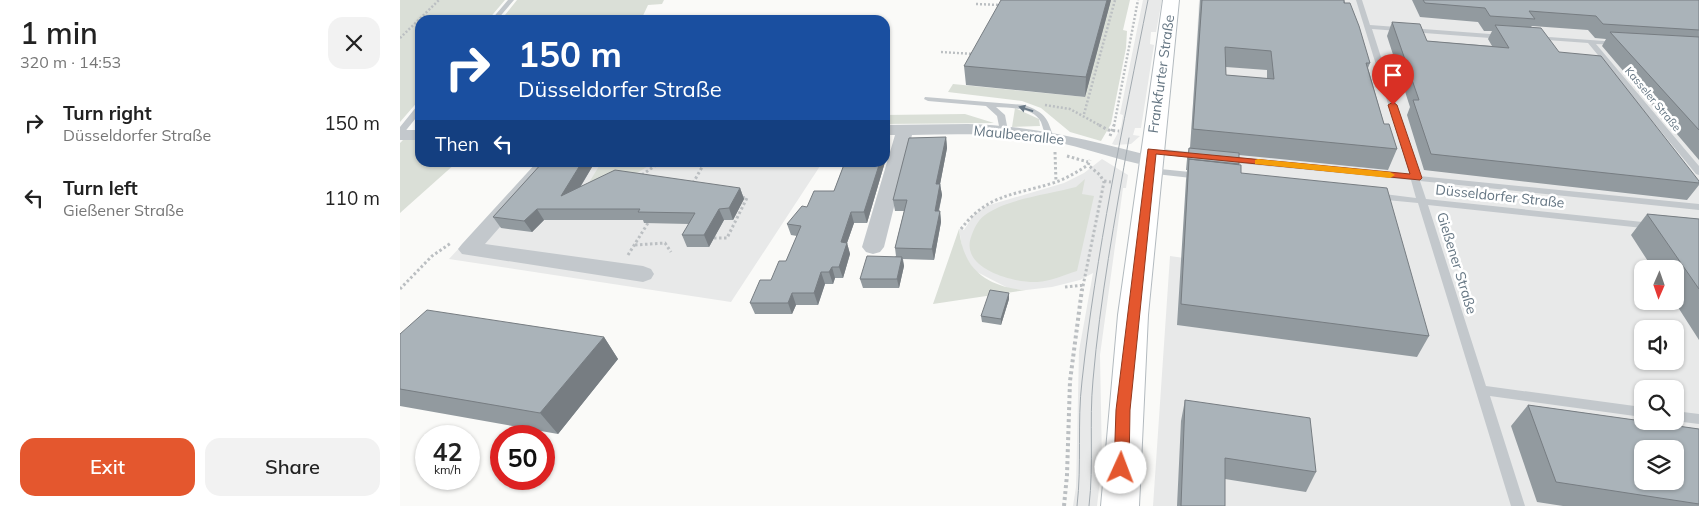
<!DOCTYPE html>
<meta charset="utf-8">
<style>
body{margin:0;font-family:Mulish,sans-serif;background:#f2f2f2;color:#222;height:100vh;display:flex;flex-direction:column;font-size:19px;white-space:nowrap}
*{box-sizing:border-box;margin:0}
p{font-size:16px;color:#767676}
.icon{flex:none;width:28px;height:28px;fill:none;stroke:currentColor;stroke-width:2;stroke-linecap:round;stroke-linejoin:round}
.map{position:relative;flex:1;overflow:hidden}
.panel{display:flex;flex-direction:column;background:#fff;width:400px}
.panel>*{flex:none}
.banner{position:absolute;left:15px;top:15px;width:475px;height:152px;border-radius:15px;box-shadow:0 1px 4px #0004;background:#1a4fa0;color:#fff;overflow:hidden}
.needle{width:32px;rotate:182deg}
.buttons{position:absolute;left:1234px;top:260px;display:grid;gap:10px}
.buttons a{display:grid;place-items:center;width:50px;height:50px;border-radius:10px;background:#fff;box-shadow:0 1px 4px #0004;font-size:25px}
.speed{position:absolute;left:15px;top:425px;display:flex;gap:10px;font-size:25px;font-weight:700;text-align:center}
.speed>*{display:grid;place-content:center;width:65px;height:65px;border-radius:50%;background:#fff;box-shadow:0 1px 4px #0004;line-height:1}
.speed small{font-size:12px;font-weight:400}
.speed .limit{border:8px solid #d22;background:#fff;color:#111}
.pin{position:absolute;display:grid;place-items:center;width:42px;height:42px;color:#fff;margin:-51px -21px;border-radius:50% 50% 50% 0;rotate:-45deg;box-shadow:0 0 5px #0007}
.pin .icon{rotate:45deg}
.me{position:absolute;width:55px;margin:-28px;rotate:2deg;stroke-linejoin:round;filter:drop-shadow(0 0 4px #0008)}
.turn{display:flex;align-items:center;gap:18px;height:105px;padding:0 20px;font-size:22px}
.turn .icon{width:65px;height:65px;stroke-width:2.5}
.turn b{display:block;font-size:35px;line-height:42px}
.then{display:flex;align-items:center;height:48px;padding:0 20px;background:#0003;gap:10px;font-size:19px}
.round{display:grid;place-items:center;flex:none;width:52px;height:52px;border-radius:15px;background:#f2f2f2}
.headline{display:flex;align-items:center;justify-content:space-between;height:85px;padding:0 20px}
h1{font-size:30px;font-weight:600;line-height:38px}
.action{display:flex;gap:10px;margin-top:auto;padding:10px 20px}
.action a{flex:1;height:58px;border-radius:15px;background:#e4572e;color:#fff;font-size:20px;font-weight:600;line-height:58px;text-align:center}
.action a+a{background:#f2f2f2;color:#222}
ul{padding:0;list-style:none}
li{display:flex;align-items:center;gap:15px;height:75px;padding:0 20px}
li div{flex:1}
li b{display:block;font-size:19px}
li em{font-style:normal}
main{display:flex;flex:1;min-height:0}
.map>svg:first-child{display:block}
.built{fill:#e8e9e9;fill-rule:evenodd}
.green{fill:#dadfd7}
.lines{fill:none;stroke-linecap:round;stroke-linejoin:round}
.secondary-casing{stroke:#b3babf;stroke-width:2}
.path-far2{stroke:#bbbfc2;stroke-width:2.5;stroke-dasharray:2 2;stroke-linecap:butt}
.path-far1{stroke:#bbbfc2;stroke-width:3;stroke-dasharray:2.5 2.5;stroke-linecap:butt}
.path{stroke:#bbbfc2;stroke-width:4;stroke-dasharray:3 3;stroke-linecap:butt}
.lane{fill:#c3c8cc;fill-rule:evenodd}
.street{fill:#c3c8cc;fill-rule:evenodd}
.secondary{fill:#fff;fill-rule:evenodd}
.tram{stroke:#a2aab0;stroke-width:1}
.wall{fill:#929a9f;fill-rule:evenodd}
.shaded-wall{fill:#777d82}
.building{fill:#aab3b9;stroke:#777d82;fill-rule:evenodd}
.oneway{fill:#6a7a87}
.route{fill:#e4572e;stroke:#94391e}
.slow{fill:#f59e0b}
.labels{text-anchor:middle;stroke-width:5;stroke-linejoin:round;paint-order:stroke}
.far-street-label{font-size:11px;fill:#657683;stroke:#fff}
.street-label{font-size:14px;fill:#657683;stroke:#fff}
</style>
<main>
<section class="panel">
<div class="headline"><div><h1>1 min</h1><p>320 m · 14:53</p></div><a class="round"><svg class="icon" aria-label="close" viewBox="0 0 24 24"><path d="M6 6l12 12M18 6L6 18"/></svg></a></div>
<ul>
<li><svg class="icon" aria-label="right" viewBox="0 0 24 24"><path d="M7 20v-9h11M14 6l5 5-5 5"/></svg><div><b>Turn right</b><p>Düsseldorfer Straße</p></div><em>150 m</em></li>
<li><svg class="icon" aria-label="left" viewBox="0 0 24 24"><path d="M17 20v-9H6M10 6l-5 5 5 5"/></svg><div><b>Turn left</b><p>Gießener Straße</p></div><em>110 m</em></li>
</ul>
<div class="action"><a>Exit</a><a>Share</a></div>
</section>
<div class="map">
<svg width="1299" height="506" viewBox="0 0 1299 506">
<rect width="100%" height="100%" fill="#fafaf8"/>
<path class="built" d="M743 0H762L756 32H751L750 44 754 45 741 128H735L733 135 740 136 731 144 715 145 712 144 721 127 723 115 720 114Z
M799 0H1299V506H753L770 256 784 258ZM1242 269H1275V301H1242ZM1242 329H1275V361H1242ZM1242 389H1275V421H1242ZM1242 449H1275V481H1242Z
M702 159 728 175 726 188H723L700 355 702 463 697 506H673L676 487 679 351 693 273 680 280 652 287 626 290 610 289 575 271 563 253 559 229 564 230 573 216 586 206 664 183 684 173Z
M138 163H422L331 302 49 259Z"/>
<path class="green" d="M0 0H105L88 20H20V99L0 122Z
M117 0H264L262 4 248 5 241 20H101Z
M711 0H730L723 30 727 31 726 48 711 124 701 141 670 132 641 108 622 101 548 92 553 84 685 97Z
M615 108 639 119 640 126 612 127Z
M565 114 594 123 485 124V115Z
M3 140H20V162L56 163 0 213V143Z
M201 163H253L229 178 180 197Z
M685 179 682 194 694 196 677 271C664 275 651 281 637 282 614 283 560 269 571 237 574 229 577 221 585 215 606 199 650 194 676 187Z
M559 229C563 269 586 287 626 290L533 304Z"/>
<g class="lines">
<defs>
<path id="secondary" d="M763 0H779L748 315 739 506H701L718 315Z"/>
</defs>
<use href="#secondary" class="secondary-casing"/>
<path class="path-far2" d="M576 4 600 5
M0 38 39 0
M541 52 573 54
M645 105 670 109 701 126
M684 114 715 0
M714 126 738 0"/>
<path class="path-far1" d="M699 125 708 130 719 131
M710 136 714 125
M655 152 656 182
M667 156 688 162
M242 175 260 162
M704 181 711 182
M293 183 305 162
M561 229C587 194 615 195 653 183 666 179 677 172 688 165
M314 238H327L347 198 340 197
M235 245 265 243 271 252
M228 255 248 223
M665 287 684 285
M0 289 32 256 51 243
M682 291 704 182 700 175 688 165 690 160"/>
<path class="path" d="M664 506 667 475 670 381 682 289"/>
<path class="lane" d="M108 0H114L97 20H91Z
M956 0H962L970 25 1103 35 1106 37 1103 39 972 29 1019 176 1299 204V210L1020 181 1026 199 1252 223 1257 226 1252 229 1028 205 1086 386 1242 407V417L1090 396 1125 506H1111L1018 203 976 199 971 196 976 193 1016 198 1011 180 827 162 823 159 827 156 1010 175Z
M1135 36 1218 42V44L1216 45 1196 44 1299 166V175L1296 174 1188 43 1133 39V37Z
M525 97 625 105C644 113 647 116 653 136L649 138H646C644 133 643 127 641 122 634 107 610 108 596 107L605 115 608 131 604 133 600 131 597 116 586 106 528 101 524 99Z
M17 106H20V113L3 134H0V127Z
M752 148 800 153 804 156 800 159 749 153 748 151Z
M750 168 800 173 804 176 800 179 747 173 746 171 747 169Z
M1275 411 1299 414V424L1275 421Z"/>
<path class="street" d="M568 124C637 126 690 141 756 157L759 161 756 165 750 166C716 160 684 147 650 141 604 133 558 134 512 135L484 247 480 252 473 254 466 252 462 247 495 135H485V125Z
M0 130H20V140H0Z
M137 162H157L85 244 243 266 251 269 254 274 251 279 243 282 62 254 58 249 62 244Z"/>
<use href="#secondary" class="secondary"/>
<path class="tram" d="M677 506C682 464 677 423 682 381 696 253 723 126 748 0
M689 506C694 464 689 422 693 380 700 299 715 218 729 138"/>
</g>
<path class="wall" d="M711 0 685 97 566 85 564 66Z
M800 0H944L970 63 968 68 984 124 997 149 988 170 839 155V164L841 173 1029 336 1017 357 777 325 786 180 787 170H786L787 159 789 148H790ZM826 67 867 70V79L826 75Z
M1012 0H1299V160L1202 46 1206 39 1195 38 1188 30 1132 26 1131 27 1299 181V185L1287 200 1024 170 1007 115 1010 107 987 36 992 22 1027 41 1092 46 1088 39 1092 31H1084L1078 22 1020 17Z
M546 137 547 148 540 184 542 195 539 211H540L541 222 534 260 503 259 504 266 499 288H463L460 279 496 256 495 248 504 211H495L493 200Z
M143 162H195L181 186 340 188 344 199 333 220H324L309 247H287L282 235 289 224 244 223 243 220H144L132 232 101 228 93 217Z
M445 162H485L467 223H454L447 243 450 254 443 278H435L433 284H425L418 305H396L392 314H355L350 303 371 280 386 261 397 236 391 235 387 224 407 207 434 191Z
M1247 214 1299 219V340L1274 301H1275V269H1253L1231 235Z
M609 293V299L601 325 582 322 581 316Z
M0 334 204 337 218 359 158 434 0 406Z
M785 400 916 472 906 492 825 479V506H777L781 421Z
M1128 405 1299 429V506H1163L1137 502 1111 426Z"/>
<path class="shaded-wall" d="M707 0H711L685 97 686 77Z
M487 137 489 148 485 162V144Z
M546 137 547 148 538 195 536 184Z
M182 162H195L168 207 161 196Z
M480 162H485L467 223 464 212Z
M540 184 542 195 536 222 535 211Z
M340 188 344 199 333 220 329 208Z
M137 209 144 220 132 232 124 221Z
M319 209 324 220 309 247 304 235Z
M540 211 541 222 534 260 532 249Z
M451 212 454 223 447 243 450 254 443 278 439 267 441 242Z
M502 257 504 266 499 288 497 279Z
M432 267 435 278 433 284 429 272Z
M421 272 425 284 418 305 414 293Z
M392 293 396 305 392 314 388 303Z
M609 293V299L601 325V319Z
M204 337 218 359 158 434 140 413Z"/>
<path class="building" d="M601 0H707L686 77 564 66Z
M802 0H944V3H950L959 26 970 63H966L984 124H989L997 149 793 129ZM825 47 871 51 874 79 826 75Z
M1023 0H1299V30L1203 24 1196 16 1129 11 1135 19 1090 16 1085 8 1025 3Z
M992 22 1020 24 1027 41 1109 48 1095 25 1141 28 1159 52 1201 56 1299 181V183L1031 154 1013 100H1019Z
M1210 32 1299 37V130Z
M546 137 536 184H540L535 211H540L532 249 495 248 507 200H493L509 138Z
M789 148 839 153V164L788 159Z
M789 159 841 165V173L987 188 1029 336 781 304Z
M143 162H182L161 196 215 170 340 188 329 208 319 209 304 235H282L295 213 238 212 240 209H137L124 221 93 217Z
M445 162H480L464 212H451L441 242 447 243 439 267H432L429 272H421L414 293H392L388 303H350L360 280H371L379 261H386L401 226 387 224 402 206 407 207 414 191H434Z
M1247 214 1299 219V289Z
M467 256 502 257 497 279H460Z
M590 290 609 293 601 319 581 316Z
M27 310 204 337 140 413 0 389V334Z
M785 400 910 418 916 472 825 458V506H781Z
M1128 405 1299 429V504L1156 482ZM1242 449H1275V481H1242Z"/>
<defs><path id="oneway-solid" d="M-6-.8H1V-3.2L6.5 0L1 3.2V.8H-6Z" transform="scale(1.25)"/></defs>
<use class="oneway" href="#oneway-solid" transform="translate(626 109) rotate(-163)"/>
<path class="route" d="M993 102 997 105 1022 178 1020 180 756 154 730 410 729 468 727 473 721 475 716 473 714 468 716 410 748 149 1010 174 988 105Z"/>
<path class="slow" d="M858 159 990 172 995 175 990 178 855 164V160Z"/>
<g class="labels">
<g class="far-street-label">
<text transform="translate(1253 99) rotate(50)" y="4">Kasseler Straße</text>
</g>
<g class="street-label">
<text transform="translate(761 74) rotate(-82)" y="5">Frankfurter Straße</text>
<text transform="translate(619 135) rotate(6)" y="5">Maulbeerallee</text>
<text transform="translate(1100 196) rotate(6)" y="5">Düsseldorfer Straße</text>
<text transform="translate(1057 263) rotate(73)" y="5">Gießener Straße</text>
</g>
</g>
</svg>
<div class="buttons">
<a><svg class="needle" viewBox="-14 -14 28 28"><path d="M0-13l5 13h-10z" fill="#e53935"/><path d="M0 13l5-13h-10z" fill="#767676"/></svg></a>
<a><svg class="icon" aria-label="sound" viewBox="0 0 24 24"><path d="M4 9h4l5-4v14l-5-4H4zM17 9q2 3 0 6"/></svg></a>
<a><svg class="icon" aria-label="search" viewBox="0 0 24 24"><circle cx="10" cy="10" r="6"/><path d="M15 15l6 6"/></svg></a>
<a><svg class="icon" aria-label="layers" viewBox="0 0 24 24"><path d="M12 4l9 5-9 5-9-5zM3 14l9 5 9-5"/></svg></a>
</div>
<div class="speed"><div>42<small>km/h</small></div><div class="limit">50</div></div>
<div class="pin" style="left:993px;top:105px;background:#d93025"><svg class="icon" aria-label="arrive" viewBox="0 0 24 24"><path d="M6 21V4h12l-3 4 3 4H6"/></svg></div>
<svg class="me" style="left:721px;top:468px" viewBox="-20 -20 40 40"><circle r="19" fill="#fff"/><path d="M0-13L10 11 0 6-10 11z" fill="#e4572e"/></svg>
<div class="banner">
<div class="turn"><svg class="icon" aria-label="right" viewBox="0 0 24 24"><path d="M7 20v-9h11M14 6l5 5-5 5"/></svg><div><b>150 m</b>Düsseldorfer Straße</div></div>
<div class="then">Then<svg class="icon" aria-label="left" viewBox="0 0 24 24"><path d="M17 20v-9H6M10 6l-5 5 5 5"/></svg></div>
</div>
</div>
</main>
